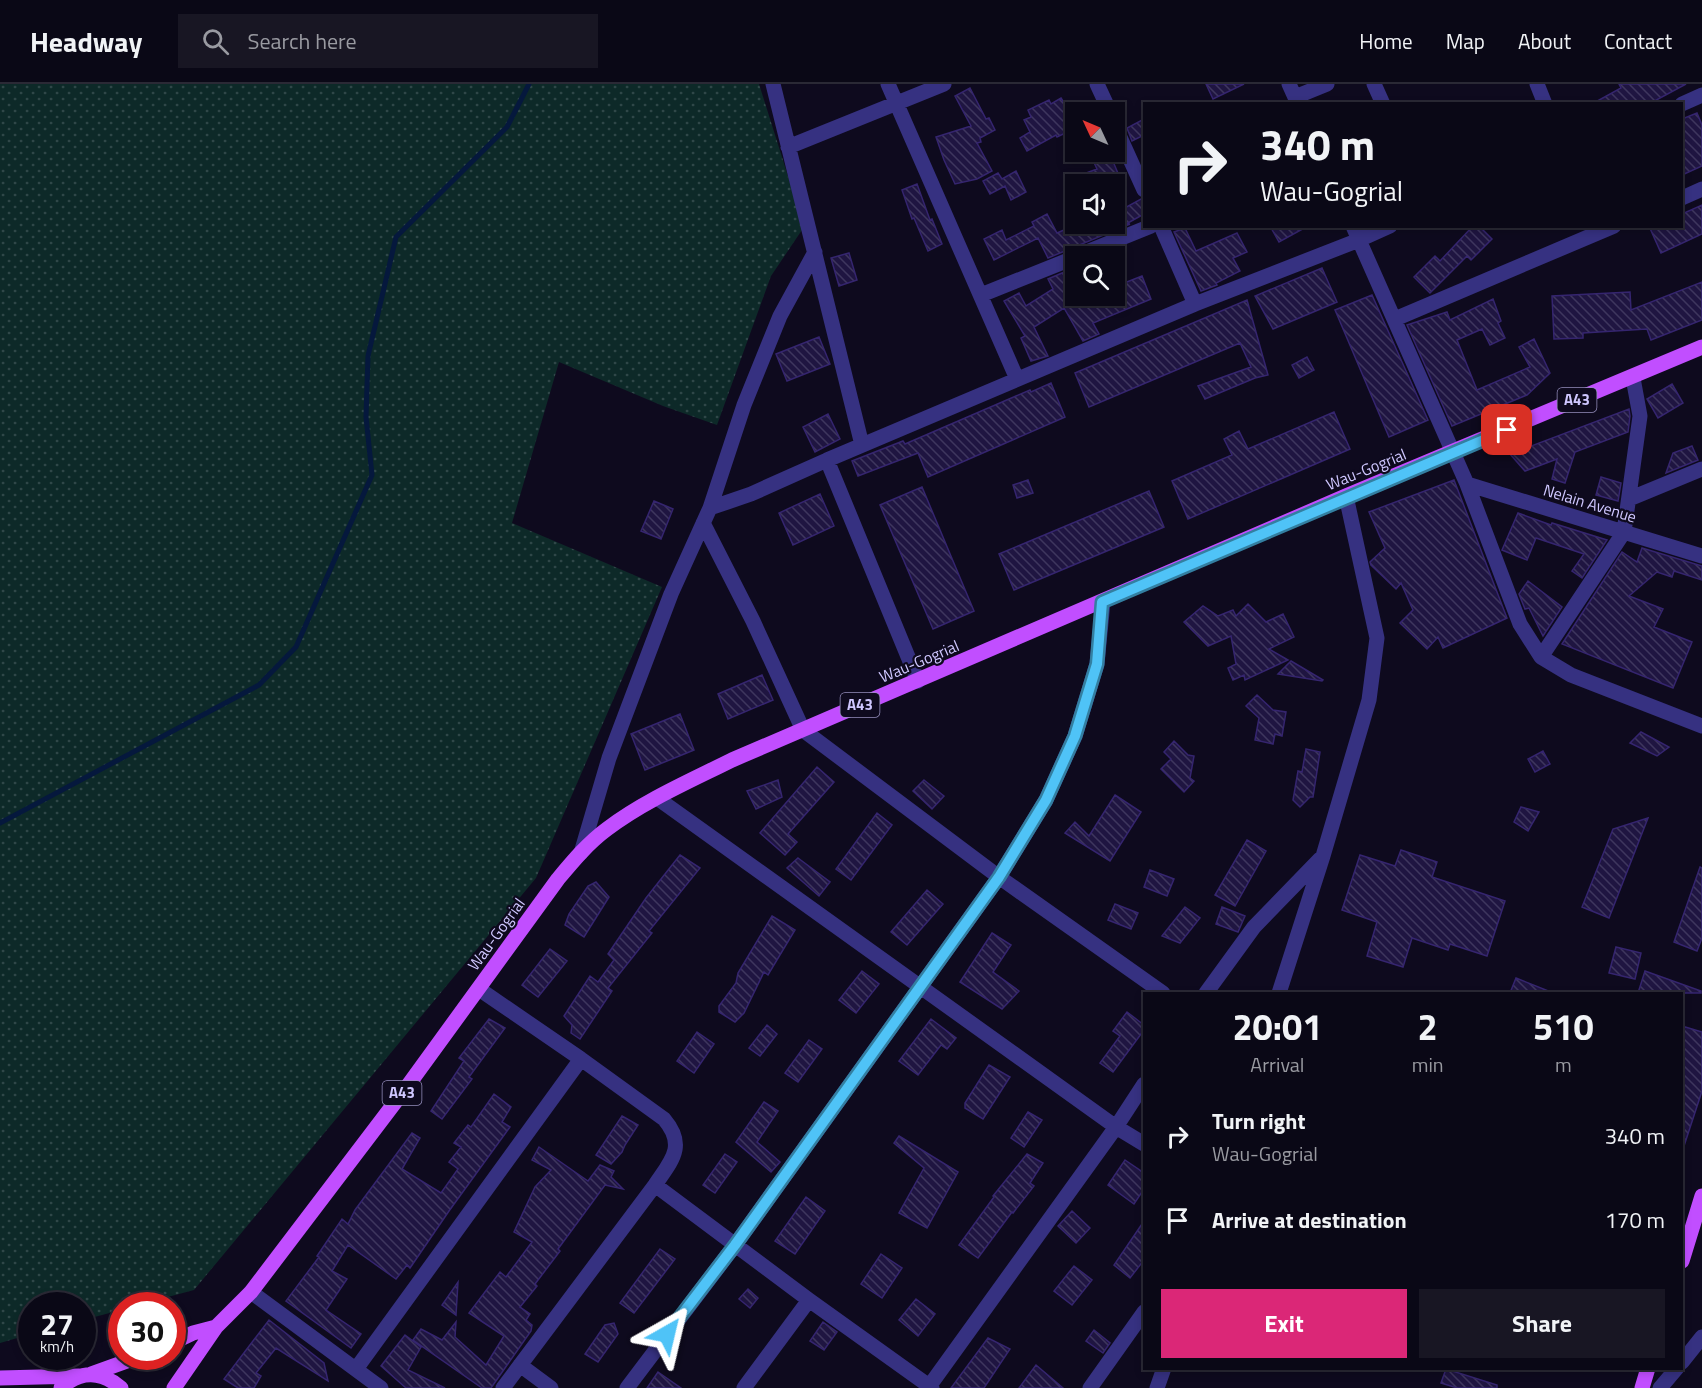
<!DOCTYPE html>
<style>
body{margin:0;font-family:"Titillium Web",sans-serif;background:#181623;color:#f1f3f6;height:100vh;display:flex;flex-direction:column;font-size:22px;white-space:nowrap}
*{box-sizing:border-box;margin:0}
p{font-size:20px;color:#999aa1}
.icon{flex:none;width:33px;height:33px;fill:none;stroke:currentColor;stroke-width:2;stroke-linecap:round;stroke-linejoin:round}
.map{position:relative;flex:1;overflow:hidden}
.drawer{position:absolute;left:1143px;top:908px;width:540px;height:378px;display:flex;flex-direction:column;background:#0a0816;border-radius:0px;box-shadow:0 3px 9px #0003,0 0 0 2px #2a2935}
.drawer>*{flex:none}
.top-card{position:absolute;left:1143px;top:18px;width:540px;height:126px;border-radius:0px;box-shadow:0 3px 9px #0003,0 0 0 2px #2a2935;background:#0a0816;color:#f1f3f6;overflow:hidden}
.needle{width:39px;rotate:314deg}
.tools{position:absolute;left:1065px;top:18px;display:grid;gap:12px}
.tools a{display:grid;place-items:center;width:60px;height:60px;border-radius:0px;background:#0a0816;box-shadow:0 3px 9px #0003,0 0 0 2px #2a2935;font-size:30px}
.speed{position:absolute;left:18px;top:1208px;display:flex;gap:12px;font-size:30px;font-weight:700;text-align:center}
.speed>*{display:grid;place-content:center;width:78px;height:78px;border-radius:50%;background:#0a0816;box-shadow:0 3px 9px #0003,0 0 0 2px #2a2935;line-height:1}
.speed small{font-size:15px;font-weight:400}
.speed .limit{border:9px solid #d22;background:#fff;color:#111}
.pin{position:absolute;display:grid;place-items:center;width:51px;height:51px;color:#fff;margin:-26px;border-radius:12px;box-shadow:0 3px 9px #0006}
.me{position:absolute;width:66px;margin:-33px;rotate:37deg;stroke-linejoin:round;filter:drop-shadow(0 0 4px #0008)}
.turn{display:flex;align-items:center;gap:21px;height:126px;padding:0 18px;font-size:27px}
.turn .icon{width:78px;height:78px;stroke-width:2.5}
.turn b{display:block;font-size:42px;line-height:51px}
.eta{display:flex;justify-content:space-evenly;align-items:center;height:102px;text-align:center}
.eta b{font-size:36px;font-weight:700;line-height:42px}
.cta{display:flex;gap:12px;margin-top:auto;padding:12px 18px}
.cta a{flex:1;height:69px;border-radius:0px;background:#db2777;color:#fff;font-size:24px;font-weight:700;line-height:69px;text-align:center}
.cta a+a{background:#181623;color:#f1f3f6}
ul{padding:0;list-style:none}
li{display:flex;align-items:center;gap:18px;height:84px;padding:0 18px}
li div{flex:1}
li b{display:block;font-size:22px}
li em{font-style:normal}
header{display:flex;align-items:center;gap:36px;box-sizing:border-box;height:84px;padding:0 30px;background:#0a0816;border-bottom:2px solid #2a2935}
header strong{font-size:28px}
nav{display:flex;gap:33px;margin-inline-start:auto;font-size:21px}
.search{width:420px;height:54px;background:#181623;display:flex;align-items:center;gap:15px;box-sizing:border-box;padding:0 21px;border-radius:0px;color:#999aa1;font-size:22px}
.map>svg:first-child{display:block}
.grass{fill:url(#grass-dots)}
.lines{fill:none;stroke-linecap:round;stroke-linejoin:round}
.stream{stroke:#05183d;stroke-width:5}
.building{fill:url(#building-back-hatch);stroke:#35256f;stroke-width:1.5}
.minor{stroke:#363181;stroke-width:15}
.major{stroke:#c14eff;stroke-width:15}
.route-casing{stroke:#337fa1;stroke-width:15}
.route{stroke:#4fc3f7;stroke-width:10}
.labels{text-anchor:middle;stroke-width:4.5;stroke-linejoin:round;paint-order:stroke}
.shield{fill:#0e0a1e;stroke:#958ebc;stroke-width:1.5}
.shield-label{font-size:15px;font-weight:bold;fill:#cfc7ff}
.street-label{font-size:16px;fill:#cfc7ff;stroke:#0e0a1e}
</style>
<header>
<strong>Headway</strong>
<div class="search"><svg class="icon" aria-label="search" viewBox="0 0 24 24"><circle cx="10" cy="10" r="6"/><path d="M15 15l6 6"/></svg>Search here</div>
<nav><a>Home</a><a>Map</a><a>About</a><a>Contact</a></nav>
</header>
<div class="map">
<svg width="1702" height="1304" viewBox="0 0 1702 1304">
<defs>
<pattern id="grass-dots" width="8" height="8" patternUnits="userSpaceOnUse" patternTransform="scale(1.5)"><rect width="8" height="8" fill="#0d2928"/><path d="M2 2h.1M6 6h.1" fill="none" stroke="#2f4748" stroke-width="1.8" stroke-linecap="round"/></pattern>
<pattern id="building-back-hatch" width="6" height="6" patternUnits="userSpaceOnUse" patternTransform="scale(1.5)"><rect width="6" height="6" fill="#1f1541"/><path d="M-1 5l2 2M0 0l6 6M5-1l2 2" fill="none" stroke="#3e365e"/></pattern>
</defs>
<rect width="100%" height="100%" fill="#0e0a1e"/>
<path class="grass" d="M0 0H759L804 143 771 192 717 341 663 322 559 278 512 439 662 503 536 794 194 1206 138 1221H122L121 1226 83 1236 82 1221H32L31 1250 0 1259Z"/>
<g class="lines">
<path class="stream" d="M0 739 259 601 296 563 372 391 366 333 368 272 396 153 507 43 529 0"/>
</g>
<path class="building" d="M1206 0H1244L1213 15Z
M1619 0H1686L1649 20H1592L1621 4Z
M970 4 986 35 989 34 995 46 980 54 981 58 977 59 992 87 977 95 955 100 944 76 936 53 971 42 955 12Z
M1061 14 1071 30 1076 28V44L1057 53 1056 51 1027 67 1020 54 1030 48 1024 36 1031 33 1028 26 1049 16 1051 20Z
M1697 29 1702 41V82L1682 91V35Z
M1144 35V51L1132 57 1127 44Z
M1100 68H1109L1120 94 1104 100 1070 95 1097 85 1091 72Z
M1016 87 1026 108 1011 116 1005 102 990 110 983 97 998 89 1002 95Z
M917 100 930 136 932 135 942 160 928 167 914 134 912 135 902 106Z
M1141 115 1144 116V130L1126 140H1130L1048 174 1038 154 994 176 984 155 1002 146 1006 156 1034 142 1032 138 1047 130 1057 149 1078 140H1126L1119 127Z
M1702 121V150L1661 169 1649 142H1682V130Z
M1270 142H1308L1279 158Z
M1473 142H1479L1492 155 1471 176 1467 172 1430 209 1414 193 1435 172 1440 177Z
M1185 144 1196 167 1237 149 1247 168 1233 174 1240 187 1216 199 1217 201 1201 207 1174 148Z
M849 169 857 196 839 202 831 174Z
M1322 184 1337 218 1273 245 1255 212Z
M1069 186 1077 215 1083 212H1114V203L1142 192 1151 215 1093 239 1099 250 1083 257 1064 224 1034 243 1048 272 1031 277 1021 254 1025 252 1004 217 1019 209 1026 222 1053 205 1048 195Z
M1702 198V236L1651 256 1647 245 1583 249V254L1554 255 1552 212 1630 208 1631 226Z
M1372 211 1428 336 1389 353 1335 226Z
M1493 215 1501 237 1498 239 1505 254 1490 261 1482 245 1457 256 1477 306 1530 283 1519 263 1534 255 1550 289 1527 311 1452 342 1407 241 1447 228 1450 236Z
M1247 216 1268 291 1255 294 1205 315 1198 302 1251 283 1240 259 1089 323 1075 289Z
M819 253 830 280 787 297 776 270Z
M1307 273 1314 286 1299 294 1292 281Z
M1051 299 1065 333 928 393 918 369 858 392 852 377 903 357 905 360 1030 306 1031 308Z
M1672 300 1683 319 1658 334 1647 315Z
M1629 325 1630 332 1628 348 1575 368 1565 399 1552 395 1557 375 1525 387 1510 370Z
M1334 328 1350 365 1188 435 1172 397 1232 371 1224 355 1239 347 1248 365Z
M828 330 840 355 815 368 803 343Z
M1692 362 1698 376 1666 389 1673 369Z
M1601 393 1621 399 1618 417 1596 411Z
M1028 396 1033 409 1017 414 1013 401Z
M1454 396 1507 534 1443 564 1438 553 1427 565 1400 539 1413 526 1401 499 1396 505 1371 481 1370 478 1385 464 1369 428Z
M922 403 974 527 933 545 880 421Z
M1149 407 1164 443 1014 506 999 470Z
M820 410 834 442 793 461 779 429Z
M654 417 673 425 661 455 641 447Z
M1518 429 1551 441 1552 439 1607 456 1582 494 1572 487 1584 470 1536 454 1527 476 1502 466Z
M1642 464 1702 482V496L1674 487 1672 493 1657 488 1629 512 1663 525 1654 543 1692 558 1673 604 1562 560 1622 468 1637 478Z
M1528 497 1562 523 1543 552 1529 524 1525 525 1519 510Z
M1248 520 1266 538 1283 530 1294 553 1269 565 1288 576 1245 596 1244 591 1233 596 1228 584 1236 580 1231 552 1208 562 1184 538 1203 522 1218 532 1233 526 1236 532Z
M1291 577 1323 596 1322 597 1278 590Z
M762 591 773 616 728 635 718 610Z
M1257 611 1273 626 1286 628 1282 652 1275 650 1273 660 1255 656 1259 634 1246 622Z
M680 630 694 666 645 686 631 650Z
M1641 648 1669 663 1657 672 1630 659Z
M1174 657 1188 671 1194 672 1190 694 1194 697 1184 708 1161 685 1171 675 1164 668Z
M1306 665 1320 668 1313 713H1310L1300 723 1293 716 1298 687 1302 688Z
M1543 667 1550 680 1535 688 1528 675Z
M817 683 834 698 788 750 797 758 785 771 760 749Z
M778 696 782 713 756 725 747 707Z
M924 696 944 712 932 725 913 707Z
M1115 711 1141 728 1110 777 1065 749 1075 738 1089 752Z
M1521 723 1539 728 1528 747 1514 738Z
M877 729 892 741 851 796 836 785Z
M1648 734 1609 834 1582 823 1613 745Z
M1247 756 1266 767 1235 822 1215 811Z
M1401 766 1437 778 1432 793 1505 817 1487 872 1450 860 1448 866 1412 854 1403 883 1367 872 1377 838 1342 826 1360 771 1395 782Z
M680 771 700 784 649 847 652 849 608 904 612 907 580 955 571 949 572 941 564 932 590 892 598 898 614 876 608 870 646 814Z
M798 774 830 798 819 812 787 784Z
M1700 783 1702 784V854L1697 867 1674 858Z
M1150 786 1174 795 1167 812 1144 803Z
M596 798 609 813 584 853 565 841 569 830 588 802Z
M927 806 943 820 907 861 891 848Z
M1115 820 1138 829 1131 845 1108 836Z
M1185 823 1200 834 1180 859 1162 852Z
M1222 823 1245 832 1238 848 1216 840Z
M772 832 795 846 768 891 764 888 744 929 735 938 719 928V922L736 899 738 889Z
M992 849 1011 861 993 888 1019 907 1002 925 960 898Z
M1616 863 1641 869 1635 895 1609 889Z
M550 865 567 877 538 913 522 901Z
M862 887 879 900 856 929 839 916Z
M1645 887 1701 907V909H1638Z
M1516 894 1551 908 1550 909H1510Z
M1127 928 1144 941V946L1113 988 1100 979 1120 952 1113 947Z
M489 935 505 944 469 993 472 995 442 1035 431 1027 464 977 459 974Z
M931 935 956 954 947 965 941 961 918 991 899 977Z
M767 941 777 950 760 972 749 964Z
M1682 942 1702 948V1007L1684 1062H1682Z
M697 948 714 960 694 989 677 977Z
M809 956 822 965 798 998 785 989Z
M989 981 1010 993 983 1035 965 1024V1019Z
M494 1010 511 1023 502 1038 510 1043 449 1127 410 1184 407 1181 396 1195 348 1161 332 1187 347 1195 326 1226 361 1250 351 1264 286 1217 319 1173 317 1172 342 1135 348 1140 355 1126 412 1049 420 1054 402 1085 441 1109 458 1085 449 1078 461 1063 454 1059 468 1041 471 1043Z
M764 1018 778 1027 757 1058 780 1078 771 1088 736 1058Z
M1028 1028 1042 1036 1024 1063 1011 1054Z
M622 1032 638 1041 625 1061 622 1068 611 1080 596 1071Z
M899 1052 958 1088 927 1144 899 1129 924 1084 894 1059Z
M539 1063 588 1097 600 1081 614 1087 611 1093 623 1105 605 1101 558 1165 560 1167 535 1200 537 1202 520 1223 530 1230 526 1236 532 1241 531 1247 491 1304H482L413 1256 421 1245 442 1256 456 1238 455 1253 486 1281 504 1252 469 1229 500 1188 506 1193 532 1158 514 1148 535 1103 551 1086 532 1076Z
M725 1070 737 1078 715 1109 703 1101Z
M1027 1070 1043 1079 1030 1099 1034 1102 1013 1129 1012 1128 978 1174 959 1161 994 1113 993 1112Z
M1125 1076 1144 1089V1105L1134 1120 1108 1101Z
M806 1113 825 1127 795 1170 775 1157Z
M1072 1127 1090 1144 1076 1159 1058 1142Z
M1144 1137V1176L1130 1194 1114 1181Z
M660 1165 675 1175 634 1229 620 1219Z
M881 1170 902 1184 882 1214 861 1200Z
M1074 1182 1092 1196 1072 1221 1054 1207Z
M458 1198 456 1231 442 1221Z
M748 1205 758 1214 750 1224 739 1215Z
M916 1215 935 1230 918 1252 899 1236Z
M269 1236 324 1279 328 1297 276 1264 256 1289 261 1292 254 1304H238L224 1295Z
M823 1238 837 1248 824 1266 810 1257Z
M614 1239 618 1250 598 1278 585 1270 605 1241Z
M1094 1246 1110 1259 1103 1269 1086 1257Z
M405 1251 421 1263 408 1286 445 1304H406L381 1282Z
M988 1254 1010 1265 984 1304H951Z
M1036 1281 1063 1304H1019Z
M1446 1285 1497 1301V1304H1457L1441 1299Z
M658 1288 681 1304H647Z"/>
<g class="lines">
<path class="minor" d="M773 0 862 361
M888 0 1017 295
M1097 0 1110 28
M1289 0 1298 20
M1374 0 1383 20
M1537 0 1545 20
M1295 13 1327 0
M1682 20 1702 11
M1114 40 1144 106
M788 63 944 0
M1682 114 1702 105
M1161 142 1195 220
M1353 142 1359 156 1390 142
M1077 172 1151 142
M981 211 1076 173
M1395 235 1614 142
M1467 400 1702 472
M1629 415 1702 385
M710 424 744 321 780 232 815 168
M703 439 753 537 803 646 999 793 1163 909
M1541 573 1624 448 1640 332 1633 294
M918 597 827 376 1195 220 1359 156 1467 400 1520 540 1541 573 1571 591 1702 642
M657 714 1116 1043 1144 1060
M581 769 609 674 671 510 710 424 751 410 827 376
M479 905 581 975 664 1035C687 1062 671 1077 655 1101L503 1304
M1206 909 1254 843 1320 775
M1279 909 1323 772 1369 616 1377 554 1346 412
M655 1101 809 1216 932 1304
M251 1208 381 1304
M1682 1278 1702 1253
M520 1281 551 1304
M356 1285 581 975
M627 1304 735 1161 999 793 1046 716 1075 652 1097 580 1103 518
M744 1304 809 1216
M928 1304 1116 1043 1144 1000
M1090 1304 1144 1228
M1157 1304 1164 1284
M1660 1304 1677 1284"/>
<path class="major" d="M1682 1177 1702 1112
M172 1259 193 1249 216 1243
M91 1290 141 1272
M0 1294 79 1292
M61 1304C80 1286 102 1287 121 1304
M174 1304 216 1243 251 1208 409 1000 558 795C573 777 588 759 607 745 644 717 690 697 732 676L1346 412 1702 263
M1642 1304 1648 1284"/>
</g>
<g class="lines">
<defs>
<path id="route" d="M667 1250 735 1161 999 793 1046 716 1075 652 1097 580 1102 518 1507 346"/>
</defs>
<use href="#route" class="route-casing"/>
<use href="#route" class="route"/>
</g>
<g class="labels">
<g class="shield">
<rect x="1557.5" y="304" width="39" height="24" rx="4.5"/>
<rect x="840.5" y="609" width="39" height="24" rx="4.5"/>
<rect x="382.5" y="997" width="39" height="24" rx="4.5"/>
</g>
<g class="shield-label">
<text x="1577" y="321">A43</text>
<text x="860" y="626">A43</text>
<text x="402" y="1014">A43</text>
</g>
<g class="street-label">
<text transform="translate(1366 385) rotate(-22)" y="6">Wau-Gogrial</text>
<text transform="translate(1590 419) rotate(17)" y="6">Nelain Avenue</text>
<text transform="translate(919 577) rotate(-23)" y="6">Wau-Gogrial</text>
<text transform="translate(496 850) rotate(-54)" y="6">Wau-Gogrial</text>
</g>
</g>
</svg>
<div class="tools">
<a><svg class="needle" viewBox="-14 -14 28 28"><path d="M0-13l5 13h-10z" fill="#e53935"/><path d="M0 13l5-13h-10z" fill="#999aa1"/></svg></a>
<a><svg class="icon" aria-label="sound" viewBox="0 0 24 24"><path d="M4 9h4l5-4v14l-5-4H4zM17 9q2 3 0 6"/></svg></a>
<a><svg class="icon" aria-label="search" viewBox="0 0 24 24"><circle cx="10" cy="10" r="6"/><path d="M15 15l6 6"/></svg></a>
</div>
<div class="speed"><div>27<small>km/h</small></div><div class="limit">30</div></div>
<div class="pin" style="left:1507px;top:346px;background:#d93025"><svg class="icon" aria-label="arrive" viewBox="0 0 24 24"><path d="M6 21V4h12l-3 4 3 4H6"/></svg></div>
<svg class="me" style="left:667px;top:1250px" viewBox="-20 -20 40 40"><path d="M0-17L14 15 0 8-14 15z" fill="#4fc3f7" stroke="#fff" stroke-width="4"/></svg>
<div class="top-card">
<div class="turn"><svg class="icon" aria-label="right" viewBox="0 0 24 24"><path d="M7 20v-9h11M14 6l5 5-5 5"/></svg><div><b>340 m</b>Wau-Gogrial</div></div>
</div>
<section class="drawer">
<div class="eta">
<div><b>20:01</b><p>Arrival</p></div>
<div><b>2</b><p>min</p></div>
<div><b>510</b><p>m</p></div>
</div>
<ul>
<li><svg class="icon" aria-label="right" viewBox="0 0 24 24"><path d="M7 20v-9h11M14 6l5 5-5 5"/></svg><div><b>Turn right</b><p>Wau-Gogrial</p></div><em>340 m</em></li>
<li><svg class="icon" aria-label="arrive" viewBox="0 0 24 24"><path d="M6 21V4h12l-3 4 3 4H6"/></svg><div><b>Arrive at destination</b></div><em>170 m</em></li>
</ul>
<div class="cta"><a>Exit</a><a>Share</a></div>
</section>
</div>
